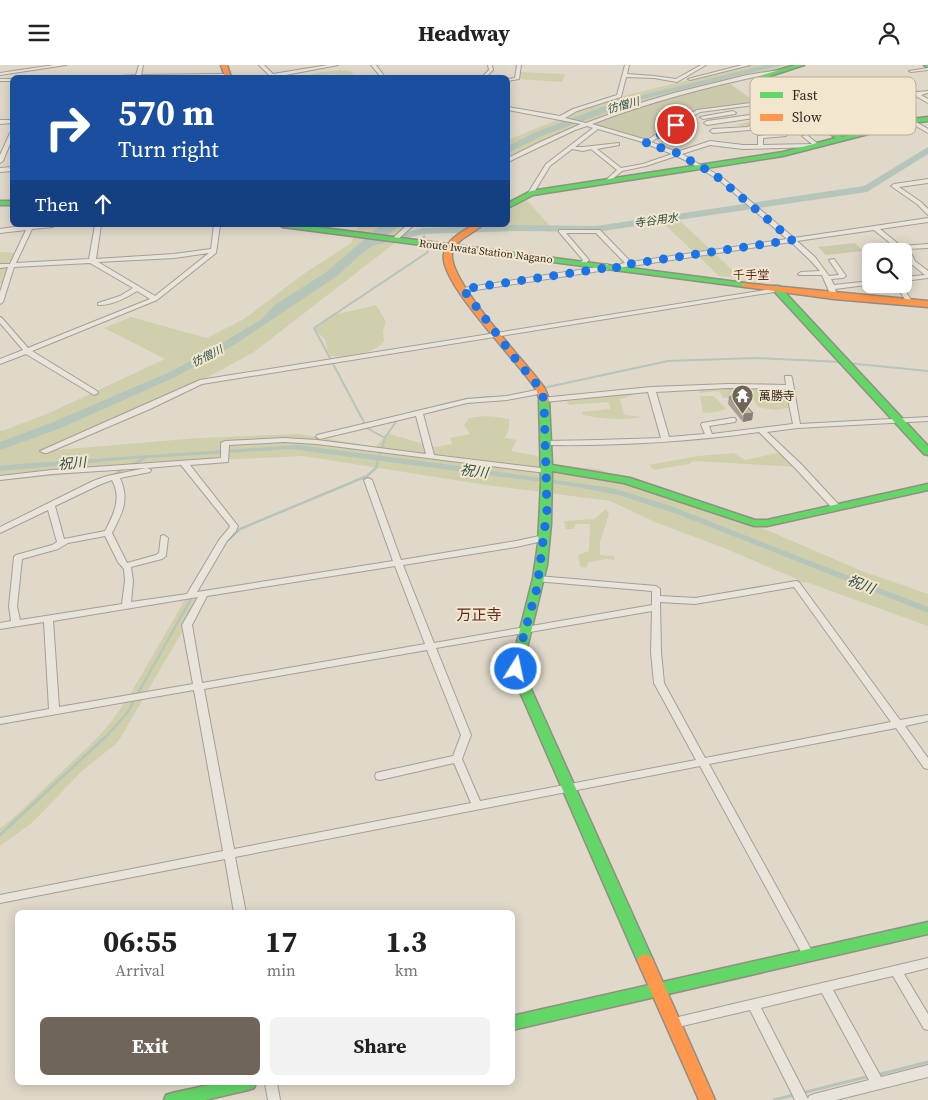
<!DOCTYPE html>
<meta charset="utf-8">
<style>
body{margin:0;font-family:"Source Serif 4","Noto Sans JP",serif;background:#f2f2f2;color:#222;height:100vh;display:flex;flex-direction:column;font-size:19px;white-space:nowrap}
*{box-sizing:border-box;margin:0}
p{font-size:16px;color:#767676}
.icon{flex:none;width:28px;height:28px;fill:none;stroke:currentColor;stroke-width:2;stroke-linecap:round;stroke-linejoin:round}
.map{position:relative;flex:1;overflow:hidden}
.side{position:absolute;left:15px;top:845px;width:500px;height:175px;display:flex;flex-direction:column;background:#fff;border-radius:8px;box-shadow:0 2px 12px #0003}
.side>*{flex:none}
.hud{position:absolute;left:10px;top:10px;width:500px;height:152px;border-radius:8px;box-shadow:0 2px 12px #0003;background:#1a4fa0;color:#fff;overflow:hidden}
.tools{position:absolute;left:862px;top:178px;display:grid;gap:10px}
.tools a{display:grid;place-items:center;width:50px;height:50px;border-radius:8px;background:#fff;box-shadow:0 2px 12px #0003;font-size:25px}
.pin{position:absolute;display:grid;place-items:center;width:42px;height:42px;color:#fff;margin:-21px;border:2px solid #fff;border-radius:50%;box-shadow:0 1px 5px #0007}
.me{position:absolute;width:55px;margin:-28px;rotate:10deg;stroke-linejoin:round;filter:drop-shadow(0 0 4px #0008)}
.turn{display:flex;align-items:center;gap:18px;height:105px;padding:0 25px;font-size:22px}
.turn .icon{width:65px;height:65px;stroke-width:2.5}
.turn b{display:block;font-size:35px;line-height:42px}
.then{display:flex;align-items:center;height:48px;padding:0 25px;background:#0003;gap:10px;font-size:19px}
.eta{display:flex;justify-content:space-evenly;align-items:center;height:85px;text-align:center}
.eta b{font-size:30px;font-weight:700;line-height:35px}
.button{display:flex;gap:10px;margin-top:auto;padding:10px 25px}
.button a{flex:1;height:58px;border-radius:8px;background:#6f6559;color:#fff;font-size:20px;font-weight:700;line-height:58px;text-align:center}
.button a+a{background:#f2f2f2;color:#222}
header{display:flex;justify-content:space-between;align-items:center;height:65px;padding:0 25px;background:#fff;font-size:22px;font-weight:700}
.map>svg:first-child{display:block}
.green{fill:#d0cfac}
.cemetery{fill:#cac9ab}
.water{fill:#b5c5ba}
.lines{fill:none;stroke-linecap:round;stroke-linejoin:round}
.stream-far3{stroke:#b5c5ba;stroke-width:1}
.stream-far2{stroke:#b5c5ba;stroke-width:2}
.stream-far1{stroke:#b5c5ba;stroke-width:2.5}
.stream{stroke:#b5c5ba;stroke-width:3}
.river{fill:#b5c5ba;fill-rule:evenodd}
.street-casing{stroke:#a59e93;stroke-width:2}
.fast-casing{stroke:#948d83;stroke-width:3}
.slow-casing{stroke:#948d83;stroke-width:3}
.street{fill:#e8e4db;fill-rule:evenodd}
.fast{fill:#63d668;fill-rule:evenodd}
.slow{fill:#ff974d;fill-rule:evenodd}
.wall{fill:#a89d92}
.shaded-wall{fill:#888077}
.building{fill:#c3b7aa;stroke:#888077}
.route{stroke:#1a73e8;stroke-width:9;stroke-dasharray:0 16.2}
.labels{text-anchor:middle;stroke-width:4;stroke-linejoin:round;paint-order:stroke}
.far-water-label{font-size:11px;font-style:italic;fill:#2c514e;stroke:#f2e7ce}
.far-street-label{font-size:11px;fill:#32261c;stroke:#f2e7ce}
.far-quarter-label{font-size:12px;fill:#5b2b1f;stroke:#f2e7ce}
.poi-label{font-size:12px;fill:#32261c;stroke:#f2e7ce;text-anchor:start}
.water-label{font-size:14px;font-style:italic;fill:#2c514e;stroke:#f2e7ce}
.quarter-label{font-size:15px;fill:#5b2b1f;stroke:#f2e7ce}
.key{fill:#f2e7ce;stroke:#b8ad99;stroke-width:1}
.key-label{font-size:14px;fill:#32261c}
</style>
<header><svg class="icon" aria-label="menu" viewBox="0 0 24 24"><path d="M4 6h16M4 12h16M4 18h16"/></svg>Headway<svg class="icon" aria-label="person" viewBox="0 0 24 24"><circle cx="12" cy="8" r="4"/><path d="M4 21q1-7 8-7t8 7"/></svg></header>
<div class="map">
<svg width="928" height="1035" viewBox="0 0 928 1035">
<rect width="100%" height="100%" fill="#e0d9c9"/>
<path class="green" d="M751 0H798C731 16 663 30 598 54 567 66 537 81 508 96V75L579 46 627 30Z
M340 5 350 6 356 12H337L338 11 334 9 324 10V12H311L310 10 320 7Z
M521 7 565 9 562 17 517 14Z
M845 36 880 57 928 51V54L884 63 842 39 806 42Z
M785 54 809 56 815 61 813 63 796 61H771L762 58 742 61 735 60 751 56Z
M526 134 551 162H480L484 160H508V146Z
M679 155 741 213 719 211 662 157Z
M362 160H408L392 171 395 178 254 287 210 311 50 381 45 386 198 373 299 369 376 382 387 368 386 373 390 369 433 382 452 379 450 373 470 369 464 360 469 353C484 350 494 351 509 354V364L505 373 517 375 511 386 542 392 546 399 598 404 748 457 862 506 928 529V561L809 518 797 517V514L719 481 657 458 610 436 486 420 303 391 217 395 0 416V365L2 366 47 349 165 294 104 263 131 252 207 273 244 254 302 210 351 178 357 163Z
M0 187 18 188 8 214 0 219Z
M376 240 386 257 383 266 384 277C368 291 350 293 329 291L325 275 314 263 333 250Z
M740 320 745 331 723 333 719 326 700 328 697 321Z
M745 320 790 322 794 342 774 345 758 342Z
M635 328 637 329 620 334 624 350 642 352C622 356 604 354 583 350L582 347 610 344 609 337 569 340 567 336Z
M700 331H714L726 344 716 347 703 348Z
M782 387 799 402 693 396 689 399 654 405 649 400 698 391 734 388 745 395Z
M606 444 609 449 600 477V490L614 491 615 495 606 494 589 497 586 503 580 502 578 490 589 486 590 459H576L573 464H566L564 456 594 454Z
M204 529 118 677 81 707 33 757 0 781V763L11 755 99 671 113 654 128 633 187 531Z"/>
<path class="cemetery" d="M730 19 757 38 697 45 645 75 592 59 651 37Z
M855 178 863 186 826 190 818 182Z"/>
<path class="water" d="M766 0H782L639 35 542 71 508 88V81L536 67 618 36Z
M381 160H400L359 191 337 211 234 280 173 313 61 363 0 385V377L56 356 172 306 209 286 262 254 275 240 325 208Z
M298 380 444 399 612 423 668 440 928 542V548L677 449 619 430 564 420 291 384 133 394 0 406V401L19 399Z"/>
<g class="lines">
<path class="stream-far3" d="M424 160V173
M51 161 70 160"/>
<path class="stream-far2" d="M424 171V175
M847 298 928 306
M543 323 668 296 755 293 842 297
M418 346 466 334 489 332
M385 373 367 363 314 263 428 187 426 181
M379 393 385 373 397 355"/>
<path class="stream-far1" d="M130 401 145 393
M113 410 126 403
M228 475 240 464 367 411 376 403 379 392
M137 630 192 532
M103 675 128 647 134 635"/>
<path class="stream" d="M0 770 104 673
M877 1010 928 997
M802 1028 870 1011
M774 1035 794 1030"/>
<path class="river" d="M928 82V89L867 127 596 167 514 166 424 169 371 181 365 178 367 176 424 163 514 160 596 161 864 121Z"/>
<defs>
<path id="street" d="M54 0H66L0 10V8Z
M139 0H143L141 10 227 9 229 10 227 11 118 12 120 11 136 10Z
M259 0H264L273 9 328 0H338L275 12H271Z
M371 0H376L385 12H381Z
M488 0H492L493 5 486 12H482L489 5Z
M517 0H521L519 14 508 16V14L515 13Z
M625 0H629L627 9 654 11 676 14 701 0H706L677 17 654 13 626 12 621 32 577 46 565 53 586 58 640 38 674 28 747 10 785 4V5L783 6C718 19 654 35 592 59L647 75 697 45 788 33 789 34 786 36 700 47 651 77 677 87 710 76 743 80H758V71L784 68 787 70 786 71 763 73V80L812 79 802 71 807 70 818 79 817 82 743 84 710 80 682 89 723 113 794 173 928 153V157L880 164 901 181 928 179V183L906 184 912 190 915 196 928 206V213L904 216V212L925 210 910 198 907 192 904 189V186H900L874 165 797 176 815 192 829 211 839 210 829 195 834 194 846 211 843 213 831 214 834 220 871 216V219H874L835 224 837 231 834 233 831 231 822 210H799L798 209 801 207 820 206 810 195 791 177 625 202 620 205 617 203C619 200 621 198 625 198L596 168H566L589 195 585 199H581L580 198 583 195 559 167V165H600L631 197 787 174 719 115 689 97 676 91 646 101 622 106 609 117 606 115 617 105 591 84 583 86 572 84 550 101 533 129H529L528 128 546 99 593 63 587 61 575 65 508 97V93L538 78 581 59 508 45V42L560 51 573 44 617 30ZM598 64 639 76 672 89 643 99 621 103 597 84 619 80V78L583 82H575Z
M742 0H750L690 15 688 14Z
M928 3V5L911 7 909 6Z
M0 14H12V16H0Z
M895 17H899L917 27 928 26V28L921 30 928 34V38L895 19Z
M800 43 802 44V46L707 60 704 58 707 56Z
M733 46 736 48 735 49 703 54 700 52Z
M0 55H12V58L0 59Z
M909 55H913L928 64V68L909 57Z
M750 60 755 61 750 65 713 68 710 66 713 64 748 62Z
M10 68H12V74L3 96 0 98V90Z
M12 102V106L0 107V103Z
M928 114V118L899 122 921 137 928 144V150L917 139 891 121 894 119Z
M28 160H56L53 162 32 164 16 198 89 194 95 160H101L96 194 174 189 211 184 214 160H220L216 188 157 235 32 286 97 326 98 328 94 330 26 289 0 299V294L23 285 0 258V252L2 253 28 283 150 234 137 226C126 233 111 241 98 240V238L120 231 133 223 90 198 14 202 3 237 0 239V227L8 202 0 203V199H10L26 165 0 168V164ZM209 188 155 231 98 197 174 193Z
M407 160H414L397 175H393V173Z
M607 199 610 201 608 204 606 205 463 227 460 225 463 223 604 201Z
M895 219H901L913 238 912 239H908Z
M778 223 780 224V226L202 319 150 344 47 388H44L40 386 200 315Z
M785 311H791L792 313 800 359 928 352V356L797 363 767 367 802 400 839 440 840 442 839 444H833L796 404 759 367C688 377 617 381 545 380L541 378 545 376 599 375 661 373 648 327 544 337 540 335 541 333 651 322 728 319 786 320ZM728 323 786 324 793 359 712 369 709 361 735 357 736 355 735 353H732L702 358 701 360 705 369 669 372 656 327Z
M541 324 545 326 544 328 507 335 467 338 423 349 434 390 549 404 550 406 546 408 317 379 284 377 229 380 228 397 190 400 238 461 236 466 227 476 197 527 393 496 364 415 368 413 372 415 401 495 516 476 544 470 548 473 547 475 516 482 403 500 434 578 652 540V526L535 516 534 514 535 512 538 511 656 521 660 524V531L695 533 796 516 799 517 900 655 928 650V656L905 661 928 693V704L924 703 896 663 709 699 813 888 815 891 813 894 809 896 805 894 700 701 235 792 246 848H234L225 794 0 838V830L223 786 194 625 0 659V653L49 644 44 557 0 564V558L11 556 9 541 14 492 16 490 52 480 57 477 48 445 0 468V462L93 416 107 411 146 403 52 409 0 415V411L52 405 221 393V378L225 376 284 373 317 375 426 389 416 351 320 374 316 372 317 370 467 334 507 331ZM181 400 230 461 229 463 219 475 187 529 131 537 133 516 131 502 162 494 166 491 168 473 164 470 161 471 159 488 156 490 127 498 112 468C122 448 130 436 120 413L150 407 151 405 147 403ZM112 415C122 433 114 449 105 466L64 474 55 441 99 420ZM105 471 118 497 124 504 125 516 122 539 20 555 17 541 22 494 58 484 68 478ZM395 501 425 579 202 618 192 560 207 531ZM794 522 891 657 705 693 664 618 661 587 660 537 695 539ZM198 532 182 560 193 619 59 642 53 556ZM652 546 651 587 654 618 696 695 480 736 462 694 471 670 436 583ZM427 585 461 670 453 691 380 707 376 708 375 711 376 714 380 715 454 698 471 738 234 784 204 624Z
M928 893V903L904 909 928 949V965L924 964 893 911 833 925 881 1012 928 1000V1012L836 1035H795L750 945 674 963 670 962 668 958 670 954 674 953ZM822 928 869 1015 814 1029 809 1031 808 1034 761 943Z
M265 1018H277L280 1035H268Z"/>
<path id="fast" d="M795 0H804L767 12 763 16 842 72 911 54 928 52V56L911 58 783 91 533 130 508 143V138L531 126 783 87 836 73 756 16 763 10Z
M924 0H928V3Z
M0 136H12V140H0Z
M279 160H301L745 218 749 220 745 222 283 162Z
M773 221H779L928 381V390L924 389 773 225Z
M544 332 549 335 552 400 630 413 755 455H767L928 419V425L767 461H754L624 418 552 406 551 459 547 500 522 604 653 895 650 899 645 901 640 899 637 895 510 604 533 513 538 479 541 417 539 335Z
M928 857V869L512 965V951Z
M218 1018H256L254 1023 248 1025 205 1035H164L166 1030 172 1028Z"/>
<path id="slow" d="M221 0H227L231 12H225Z
M473 160H482C473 169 458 173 453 185 441 210 527 298 543 321 546 325 547 330 549 335L547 337H541C538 333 538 327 535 323 519 297 438 217 444 189 446 175 462 167 473 160Z
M742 218 928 236V242L834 234 745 222 741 220Z
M645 889 650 891 653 895 715 1035H699L637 895 640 891Z"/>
</defs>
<use href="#street" class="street-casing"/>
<use href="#fast" class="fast-casing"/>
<use href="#slow" class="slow-casing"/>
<use href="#street" class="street"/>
<use href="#fast" class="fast"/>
<use href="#slow" class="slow"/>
</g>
<path class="wall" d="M871 187V200L866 195 867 188Z
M729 332 748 338 747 342 753 348 752 355 743 357 728 339Z"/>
<path class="shaded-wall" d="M753 348 752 355 743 357 744 349Z"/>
<path class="building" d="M871 187V193L867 188Z
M741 330 748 338H744L753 348 744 349 729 332Z"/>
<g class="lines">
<path class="route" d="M516 604 518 591 537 523 547 445 544 335 540 323 517 296 463 224 606 203 607 201 620 203 623 200 792 175 714 109 677 88 646 78 676 60"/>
</g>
<defs>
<symbol id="temple-pin" viewBox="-11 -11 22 30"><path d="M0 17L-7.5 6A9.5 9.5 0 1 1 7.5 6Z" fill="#6f6559" stroke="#f2e7ce"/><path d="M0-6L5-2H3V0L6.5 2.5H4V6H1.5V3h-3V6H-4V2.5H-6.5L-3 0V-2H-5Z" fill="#fff"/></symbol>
</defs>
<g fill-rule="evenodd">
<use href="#temple-pin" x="730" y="318" width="25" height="34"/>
</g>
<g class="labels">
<g class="far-water-label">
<text transform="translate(623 40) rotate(-15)" y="4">彷僧川</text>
<text transform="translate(656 155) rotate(-8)" y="4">寺谷用水</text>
<text transform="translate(207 291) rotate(-27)" y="4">彷僧川</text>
</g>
<g class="far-street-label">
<text transform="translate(486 186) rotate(7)" y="4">Route Iwata Station Nagano</text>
</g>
<g class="far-quarter-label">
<text x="751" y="214">千手堂</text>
</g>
<g class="poi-label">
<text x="759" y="335">萬勝寺</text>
</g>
<g class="water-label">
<text transform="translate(72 398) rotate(-5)" y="5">祝川</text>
<text transform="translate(474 406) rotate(7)" y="5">祝川</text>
<text transform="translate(861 519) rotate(21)" y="5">祝川</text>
</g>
<g class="quarter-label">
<text x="479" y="555">万正寺</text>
</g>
</g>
<rect x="750" y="12" width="166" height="58" rx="8" class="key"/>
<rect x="760" y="27" width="23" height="6" fill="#63d668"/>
<rect x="760" y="49" width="23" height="7" fill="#ff974d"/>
<g class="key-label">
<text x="792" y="35">Fast</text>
<text x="792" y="57">Slow</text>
</g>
</svg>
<div class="tools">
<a><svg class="icon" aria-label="search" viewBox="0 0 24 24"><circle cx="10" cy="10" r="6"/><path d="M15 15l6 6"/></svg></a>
</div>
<div class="pin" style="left:676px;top:60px;background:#d93025"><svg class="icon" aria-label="arrive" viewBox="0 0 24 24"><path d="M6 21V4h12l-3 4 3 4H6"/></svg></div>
<svg class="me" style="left:516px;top:604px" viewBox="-20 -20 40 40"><circle r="17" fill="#1a73e8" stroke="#fff" stroke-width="3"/><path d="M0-11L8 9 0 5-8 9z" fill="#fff"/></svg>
<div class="hud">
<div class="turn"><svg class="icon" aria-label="right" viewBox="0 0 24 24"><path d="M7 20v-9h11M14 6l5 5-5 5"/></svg><div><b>570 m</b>Turn right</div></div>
<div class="then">Then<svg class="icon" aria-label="ahead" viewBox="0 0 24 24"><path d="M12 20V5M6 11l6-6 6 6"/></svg></div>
</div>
<section class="side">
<div class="eta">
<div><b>06:55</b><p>Arrival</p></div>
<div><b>17</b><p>min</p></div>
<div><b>1.3</b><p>km</p></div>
</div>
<div class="button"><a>Exit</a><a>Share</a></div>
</section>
</div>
